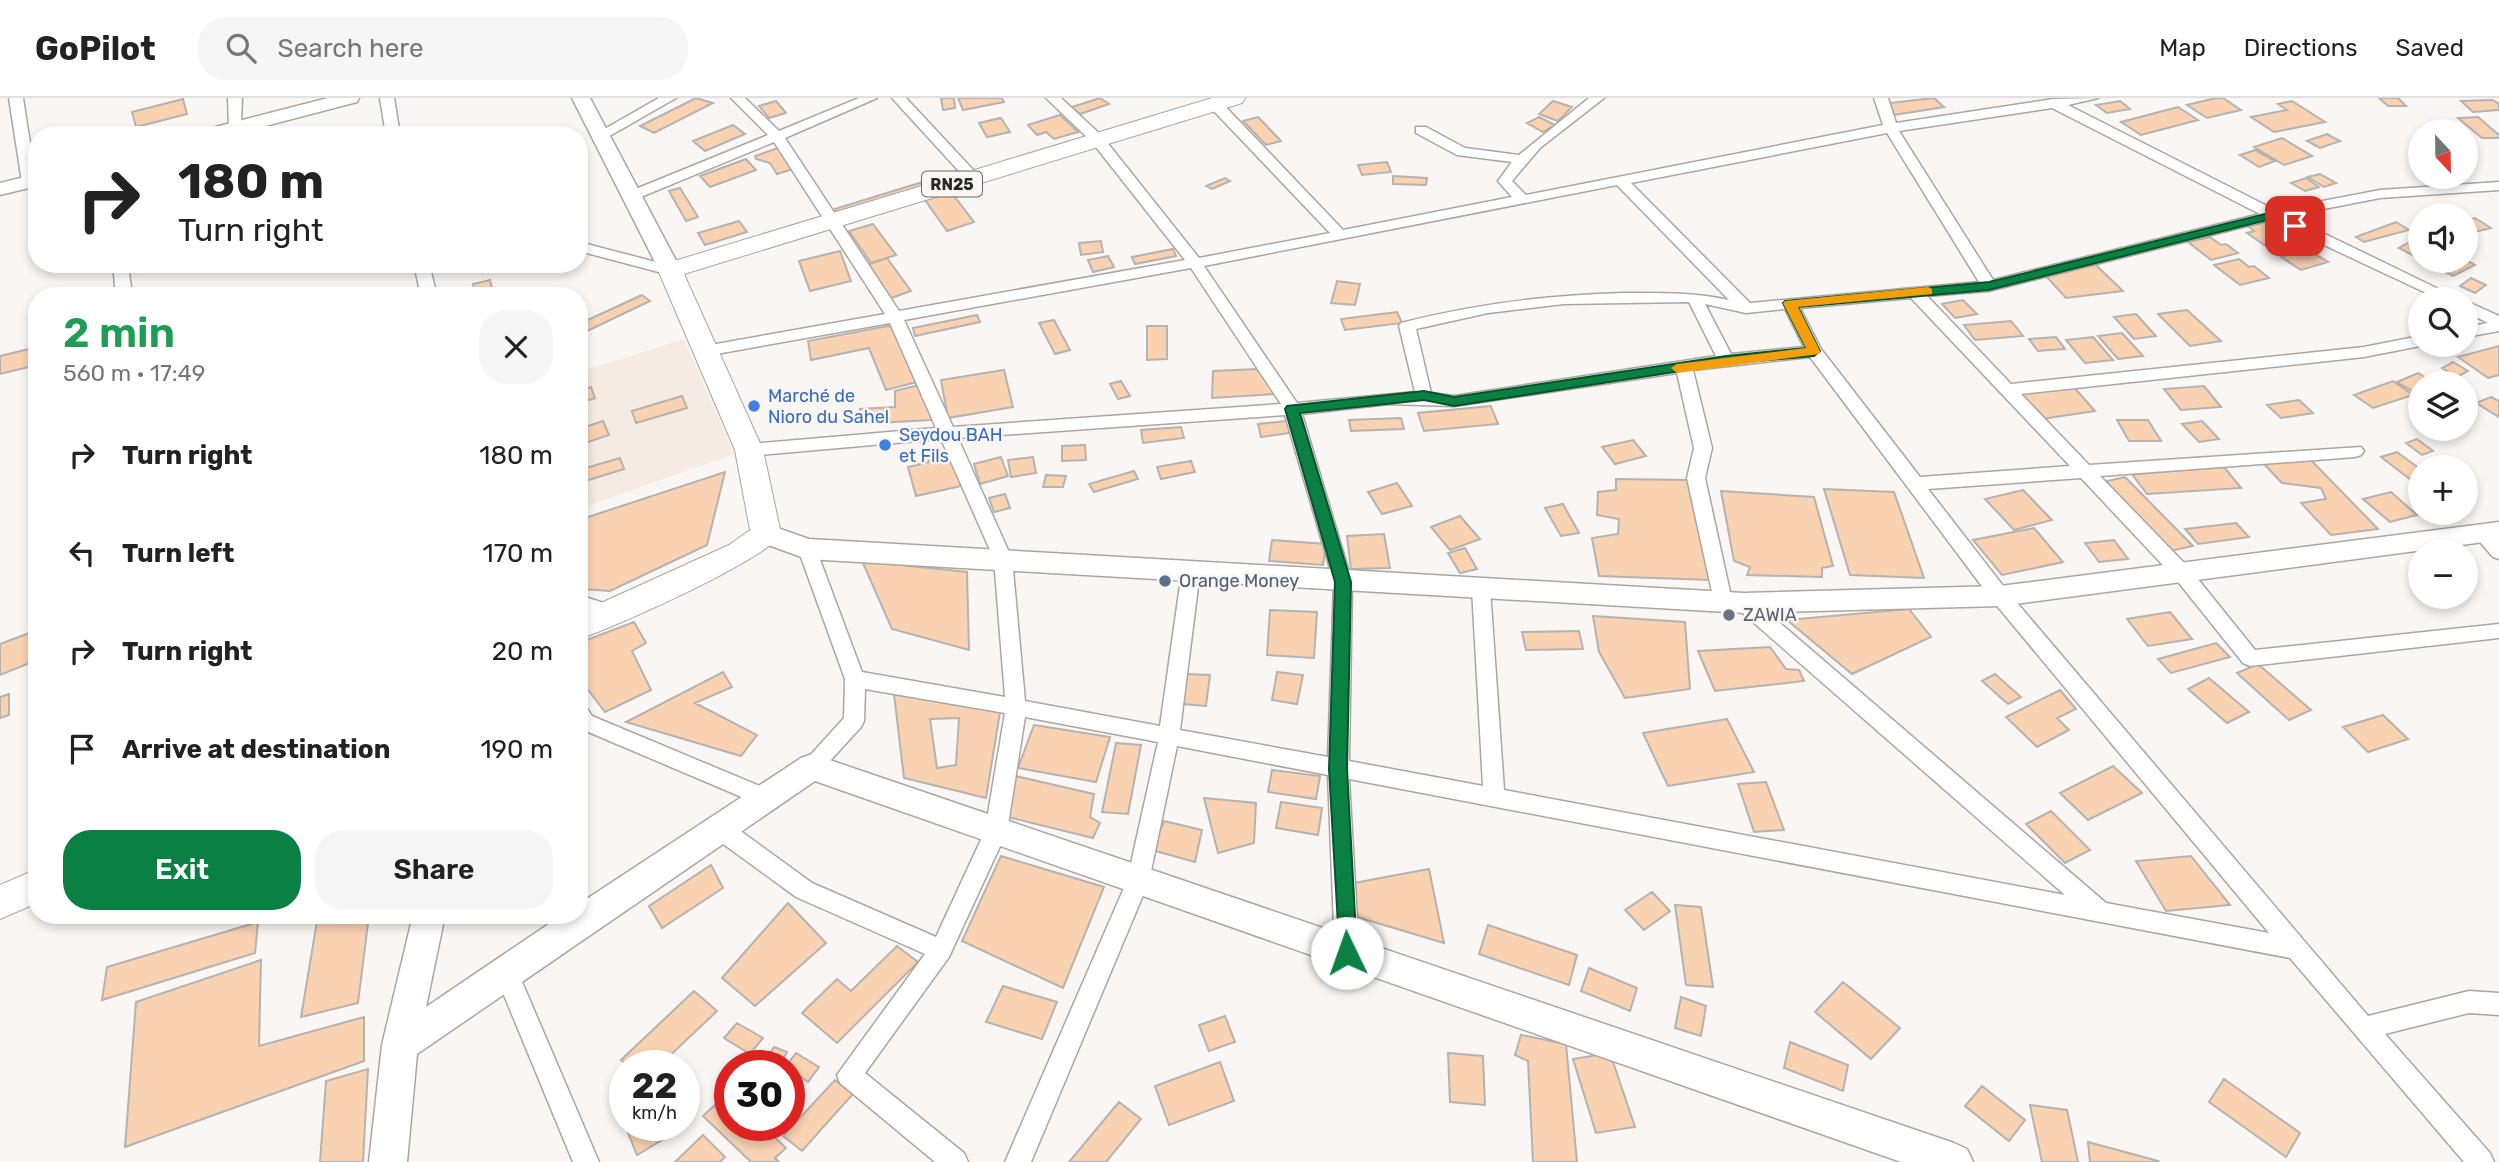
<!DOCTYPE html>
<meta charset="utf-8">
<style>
body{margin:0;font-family:Rubik,sans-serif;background:#f6f6f6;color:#222;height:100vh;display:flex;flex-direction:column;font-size:26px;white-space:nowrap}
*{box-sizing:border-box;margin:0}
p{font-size:23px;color:#767676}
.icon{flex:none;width:38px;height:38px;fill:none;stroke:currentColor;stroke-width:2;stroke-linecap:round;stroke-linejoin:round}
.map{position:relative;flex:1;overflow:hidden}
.panel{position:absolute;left:28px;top:189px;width:560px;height:637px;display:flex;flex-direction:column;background:#fff;border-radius:28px;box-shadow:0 4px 10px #0003}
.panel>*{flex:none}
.top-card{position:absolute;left:28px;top:28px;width:560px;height:147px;border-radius:28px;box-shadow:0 4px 10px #0003;background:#fff;color:#222;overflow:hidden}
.needle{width:46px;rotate:158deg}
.fabs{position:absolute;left:2408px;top:21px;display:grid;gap:14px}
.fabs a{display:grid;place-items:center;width:70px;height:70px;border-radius:50%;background:#fff;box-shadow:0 4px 10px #0003;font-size:35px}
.speed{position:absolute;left:609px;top:952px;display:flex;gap:14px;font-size:35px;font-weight:700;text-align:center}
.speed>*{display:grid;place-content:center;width:91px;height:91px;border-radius:50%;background:#fff;box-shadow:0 4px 10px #0003;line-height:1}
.speed small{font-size:18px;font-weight:400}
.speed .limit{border:10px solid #d22;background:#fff;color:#111}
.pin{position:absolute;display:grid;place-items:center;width:60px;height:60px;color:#fff;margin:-30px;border-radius:14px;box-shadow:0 4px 10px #0006}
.me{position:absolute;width:77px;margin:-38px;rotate:357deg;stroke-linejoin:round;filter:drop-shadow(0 0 5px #0008)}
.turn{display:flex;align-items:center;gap:24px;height:147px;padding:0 35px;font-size:32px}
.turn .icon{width:91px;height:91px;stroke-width:2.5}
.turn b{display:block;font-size:49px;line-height:60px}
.round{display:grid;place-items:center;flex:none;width:74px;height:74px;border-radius:28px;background:#f6f6f6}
.overview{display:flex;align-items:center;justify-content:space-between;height:119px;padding:0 35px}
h1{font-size:42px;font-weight:600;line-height:52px;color:#1e9e55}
.primary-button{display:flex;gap:14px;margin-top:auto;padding:14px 35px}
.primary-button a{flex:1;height:80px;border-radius:28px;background:#0b8043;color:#fff;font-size:28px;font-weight:600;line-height:80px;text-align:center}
.primary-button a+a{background:#f6f6f6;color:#222}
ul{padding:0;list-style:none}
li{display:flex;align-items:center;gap:21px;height:98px;padding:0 35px}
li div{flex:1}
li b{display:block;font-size:26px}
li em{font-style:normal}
header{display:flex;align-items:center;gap:42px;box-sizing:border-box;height:98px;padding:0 35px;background:#fff;border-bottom:2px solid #e0e0e0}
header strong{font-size:33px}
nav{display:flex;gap:38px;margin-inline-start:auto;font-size:24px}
.search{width:490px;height:63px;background:#f6f6f6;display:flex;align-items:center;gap:18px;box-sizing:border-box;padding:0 24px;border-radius:28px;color:#767676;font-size:26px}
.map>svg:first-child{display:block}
.built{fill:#f5ebe2}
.building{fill:#f9d2b2;stroke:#b5b2af;stroke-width:2;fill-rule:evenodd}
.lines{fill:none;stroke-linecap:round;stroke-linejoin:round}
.street-casing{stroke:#aaa6a3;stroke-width:3}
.secondary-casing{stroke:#aaa6a3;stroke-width:3}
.primary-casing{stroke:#aaa6a3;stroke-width:2}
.street{fill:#fff;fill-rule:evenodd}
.secondary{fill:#fff;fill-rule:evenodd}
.primary{fill:#fff;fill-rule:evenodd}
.route{fill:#0b8043;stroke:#07532c;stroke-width:2}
.slow{fill:#f59e0b}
.shop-dot{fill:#3f7fe0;stroke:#faf6f3;stroke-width:2.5}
.service-dot{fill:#5c6f8a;stroke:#faf6f3;stroke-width:2.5}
.worship-dot{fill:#6b7280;stroke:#faf6f3;stroke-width:2.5}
.labels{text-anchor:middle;stroke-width:5;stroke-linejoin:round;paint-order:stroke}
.shield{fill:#faf6f3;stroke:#686564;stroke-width:2}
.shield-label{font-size:16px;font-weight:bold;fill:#292726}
.shop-label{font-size:18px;fill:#366cbe;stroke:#faf6f3;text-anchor:start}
.service-label{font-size:18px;fill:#4e5e75;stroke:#faf6f3;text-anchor:start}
.worship-label{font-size:18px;fill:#5b616d;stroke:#faf6f3;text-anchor:start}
</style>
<header>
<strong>GoPilot</strong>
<div class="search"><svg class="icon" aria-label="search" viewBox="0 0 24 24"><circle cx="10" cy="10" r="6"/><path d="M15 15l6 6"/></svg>Search here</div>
<nav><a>Map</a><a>Directions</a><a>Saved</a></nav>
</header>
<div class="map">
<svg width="2499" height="1064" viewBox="0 0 2499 1064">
<rect width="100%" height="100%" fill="#faf6f3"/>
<path class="built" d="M684 241 734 356 579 411V274Z"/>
<path class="building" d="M696 0 713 5 654 35 640 28Z
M941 0H954L955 10 943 12Z
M958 0H1002L1004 4 963 12Z
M1100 0 1109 6 1080 16 1072 9Z
M1934 0 1944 9 1894 17 1890 5Z
M2216 0H2223L2241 12 2207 20 2187 7Z
M2379 0H2398L2406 8H2388Z
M183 1 187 16 136 29 132 14Z
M2493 2 2499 6V12L2473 14 2461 3Z
M776 3 786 15 769 20 759 8Z
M1553 3 1572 9 1558 23 1539 16Z
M2120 3 2130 11 2107 15 2096 7Z
M2292 3 2325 24 2274 34 2251 19 2287 12 2278 6Z
M2178 9 2198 22 2141 37 2121 24Z
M1060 17 1078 34 1054 41 1046 34 1037 37 1028 27Z
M1258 19 1281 43 1266 47 1243 23Z
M1539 19 1555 27 1543 34 1527 25Z
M2478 19 2499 37V40H2482L2458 20Z
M1001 20 1010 34 987 39 979 25Z
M733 27 745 36 705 53 693 43Z
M2327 36 2340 43 2320 50 2307 43Z
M2282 40 2312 58 2284 67 2254 49Z
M781 49 797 70 777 76 770 65 756 61 755 58Z
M2255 52 2275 63 2259 69 2240 57Z
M746 61 756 72 710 89 700 78Z
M1387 64 1391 74 1362 77 1358 67Z
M955 74 959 79 839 116 835 111Z
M2320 76 2336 85 2324 89 2308 79Z
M1393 78 1427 80 1426 87 1393 86Z
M1225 80 1230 83 1212 91 1206 88Z
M2306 80 2319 89 2305 93 2291 85Z
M680 90 698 119 686 123 669 93Z
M951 94 974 124 947 133 925 102Z
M2475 120 2491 130 2466 136V122Z
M739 123 747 134 705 147 698 135Z
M2269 123 2296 142 2267 149 2247 135 2254 133 2248 128Z
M2396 124 2409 132 2364 144 2356 139Z
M873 126 896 157 871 165 849 133Z
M2210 139 2221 147 2226 146 2238 155 2211 162 2188 144Z
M2417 140 2420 142V161L2399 150Z
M1101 143 1103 154 1081 157 1079 145Z
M2299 146 2328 164 2301 172 2281 159 2287 157 2279 151Z
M1173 151 1176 158 1135 166 1132 159Z
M840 153 851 183 810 193 799 163Z
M1108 158 1114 169 1093 174 1088 162Z
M887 160 911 193 891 200 867 167Z
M2239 161 2249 169 2254 168 2269 180 2240 187 2214 167Z
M2466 162 2475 167 2453 178 2436 169 2448 163Z
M2096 167 2123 193 2066 200 2043 175Z
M2471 180 2486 187 2475 195 2460 188Z
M490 182 494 198H476L473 186Z
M1337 183 1360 186 1355 207 1331 205Z
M642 197 650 203 579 237V226Z
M1963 202 1977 216 1955 220 1942 206Z
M2187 212 2221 243 2190 248 2158 216Z
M1397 214 1402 225 1345 232 1341 221Z
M2136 216 2156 238 2134 241 2114 219Z
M977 217 980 224 915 238 913 230Z
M1054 222 1070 252 1055 256 1039 225Z
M2011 223 2023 238 1975 242 1964 227Z
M888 228 892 229 917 284 886 292 869 250 811 262 808 243Z
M1147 228H1167V261L1147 262Z
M2122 235 2143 258 2118 261 2098 238Z
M2056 239 2065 251 2038 253 2029 241Z
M2093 239 2113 262 2085 265 2066 242Z
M2499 248V277L2488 280 2458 259Z
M37 249V267L0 276V258Z
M2453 264 2468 273 2457 279 2442 270Z
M1257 271 1275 296 1212 300 1213 273Z
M1004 272 1013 309 948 320 941 282Z
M2418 275 2435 285H2420V291L2414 294 2397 284Z
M1121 283 1130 298 1118 301 1110 286Z
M2393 283 2413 297 2373 310 2354 297Z
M2071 286 2095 313 2042 321 2019 293Z
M919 287 934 319 931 322 858 326 860 311 895 309V293Z
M2204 288 2221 309 2181 312 2164 291Z
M591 289 595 300 579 305V293Z
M682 298 687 310 636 325 632 313Z
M2491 299 2499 303V319L2476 305Z
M2299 302 2313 315 2281 320 2267 307Z
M1491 308 1498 326 1424 333 1418 315Z
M1401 320 1404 331 1351 333 1349 322Z
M2117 322H2148L2161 343H2129Z
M603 323 609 337 579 347V331Z
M1287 323 1290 335 1261 339 1258 326Z
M2202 323 2219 341 2199 344 2182 326Z
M1181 329 1184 340 1143 345 1141 332Z
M2417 341 2433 353 2422 357 2406 345Z
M1633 342 1646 358 1615 366 1602 349Z
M1085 347 1086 362 1062 363V348Z
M949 352 961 388 916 398 908 369 929 364 927 357Z
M2397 354 2420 371V389L2381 359Z
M1001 359 1008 378 980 386 974 366Z
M1033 359 1036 375 1011 379 1008 362Z
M2308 359 2378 431 2331 437 2301 405 2326 401 2321 390 2282 385 2263 365Z
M620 360 624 371 579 385V372Z
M1191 363 1195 374 1161 381 1157 369Z
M2224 369 2241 390 2147 396 2132 376Z
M1134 373 1138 381 1094 394 1089 386Z
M725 374 707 447 610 493 582 491 579 481V422Z
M1046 377 1066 378 1063 389H1043Z
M2125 379 2193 448 2166 454 2098 385Z
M1616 381 1688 382 1710 482 1599 478 1592 440 1618 436 1619 421 1597 417 1598 394 1616 392Z
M1397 385 1412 408 1382 416 1368 394Z
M1824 391 1894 394 1924 480 1850 477Z
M2023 392 2052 422 2014 432 1985 401Z
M1721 393 1814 399 1833 468 1822 470V479L1747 477 1750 469 1734 463Z
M2391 394 2417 417 2390 424 2363 401Z
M1005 396 1010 410 994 414 989 400Z
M1563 406 1579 435 1561 438 1545 410Z
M1460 418 1480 441 1450 452 1431 429Z
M2236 425 2249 439 2198 446 2185 431Z
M2034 430 2063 464 2002 477 1973 442Z
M1384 436 1390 470 1351 471 1347 438Z
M1272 442 1326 446 1323 467 1269 463Z
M2114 442 2128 461 2099 464 2085 445Z
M1465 450 1477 471 1460 475 1448 455Z
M862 463 967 474 969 552 892 531Z
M1909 511 1931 539 1852 576 1787 522Z
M1270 512 1317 514 1314 560 1267 557Z
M2170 514 2192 541 2148 548 2127 521Z
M1593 518 1685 524 1690 591 1625 600 1599 554Z
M634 524 646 545 632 553 651 592 605 614 579 580V545Z
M37 532V562L0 577V546Z
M1579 533 1583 551 1526 552 1522 534Z
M2216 545 2230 559 2171 575 2158 561Z
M1770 549 1786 571 1799 572 1804 583 1715 593 1698 553Z
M2258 566 2311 612 2289 622 2237 575Z
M723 574 732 589 695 605 757 637 741 658 626 624Z
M1277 574 1303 577 1297 606 1272 602Z
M1187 576 1210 577 1206 608 1182 606Z
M1995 576 2021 599 2008 606 1982 583Z
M2209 580 2249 614 2227 625 2188 591Z
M2060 592 2076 611 2057 620 2069 632 2037 649 2006 619Z
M9 596V617L0 620V599Z
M894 596 1000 614 986 700 904 680ZM959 620 956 667 937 670 930 621Z
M2383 617 2408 641 2368 654 2343 629Z
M1727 621 1754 674 1668 688 1643 635Z
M1034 627 1110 639 1096 684 1018 670Z
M1116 645 1141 647 1128 716 1102 714Z
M2113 668 2142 695 2088 722 2060 695Z
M1272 672 1320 678 1316 701 1268 694Z
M1011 677 1094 696 1090 719 1100 725 1093 740 1004 718Z
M1766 684 1784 732 1754 734 1738 686Z
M1204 700 1256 705 1254 745 1218 755Z
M1281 704 1322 710 1318 737 1276 730Z
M2051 713 2090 752 2065 765 2026 726Z
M1164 723 1202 732 1195 764 1152 752Z
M1001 758 1104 789 1063 890 962 843Z
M2191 758 2230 807 2166 813 2136 763Z
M711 767 723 790 662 830 649 808Z
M1429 771 1444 845 1347 816 1348 786Z
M1652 794 1670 813 1644 832 1625 812Z
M788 805 826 845 755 908 722 880Z
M1675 807 1701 809 1713 889 1686 887Z
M318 817H369L358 905 301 919Z
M258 824 255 855 102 902 107 869Z
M1488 827 1577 857 1569 887 1479 856Z
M897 848 918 864 837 945 802 915 837 881 851 893Z
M261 862 259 948 364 919V963L125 1049 136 904Z
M1589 870 1637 890 1630 913 1581 893Z
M1843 884 1900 930 1871 961 1815 914Z
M1003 888 1057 904 1042 941 986 924Z
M694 893 717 913 659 968 647 959 638 968H628L621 962Z
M1681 899 1706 908 1701 938 1675 930Z
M1225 918 1235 944 1209 953 1199 927Z
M737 925 763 940 750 956 724 940Z
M1521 937 1566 946 1577 1064H1533L1528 963 1515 957Z
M1790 944 1848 967 1843 993 1784 970Z
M774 949 787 954 779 968H762Z
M796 955 819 969 808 984 786 968Z
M1448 955 1483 958 1485 1007 1450 1004Z
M1610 955 1635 1029 1596 1035 1573 961Z
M1220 964 1234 1003 1169 1027 1155 988Z
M368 971 363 1064H320L326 983Z
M2224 981 2300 1035 2286 1059 2209 1004Z
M835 982 853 996 802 1053 783 1038Z
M1982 988 2025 1022 2009 1043 1965 1008Z
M728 995 730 1027H762L786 1050 775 1060 779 1064H751L703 1018Z
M1119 1004 1141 1021 1106 1064H1069Z
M2030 1007 2067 1012 2078 1064H2042Z
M625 1027H662L667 1039 637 1057Z
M703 1037 725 1059 720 1064H675Z
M2088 1044 2158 1063 2159 1064H2090Z"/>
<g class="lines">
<defs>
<path id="street" d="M9 0H23L36 84 34 87 22 84Z
M228 0H242L241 27 258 37H240L229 32Z
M380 0H394L400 37H386Z
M659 0H676L606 40 594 37Z
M731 0H745L779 33 859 0H877L785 40 899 213 1185 162 1092 44 1046 0H1061L1102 38 1199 160 1330 135 1210 9 1208 6 1215 2 1220 3 1343 132 1512 99 1498 83 1512 64 1457 57 1416 35V29H1426L1465 50 1519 57 1589 0H1604L1540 50 1512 83 1526 97 1883 27 1874 0H1888L1896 25 2053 1 2098 0 2068 7 2275 112 2380 92 2499 84V92L2380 100 2288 118 2459 201H2439L2271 122 1989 193 1927 198 2011 286 2364 249 2420 238V247H2425L2364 259 2021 296 2089 367 2361 349 2364 353 2361 357 2355 359 2100 378 2189 470 2255 552 2499 526V540L2250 568 2243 565 2175 480 2081 380 1928 391 2007 493 2368 918 2469 893 2499 895V917L2469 915 2385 936 2490 1055 2494 1064H2464L2290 860 1349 681 1359 855 1355 862 1347 866 1339 862 1335 855 1328 677 1177 648 1149 783 1031 1064H1005L1127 783 1158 644 1025 619 1007 733 949 859 865 975 964 1055 968 1064H935L840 985 837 977 925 856 796 799 711 737 708 730 711 723 719 721 727 723 812 785 936 839 985 733 1005 615 865 591 864 623 861 629 819 675 812 678 805 675 802 669 805 663 844 620 845 581 798 451 807 444 816 451 862 574 1005 599 994 461 941 341 749 358 740 352 749 346 936 330 890 225 705 258 697 253 705 248 885 216 774 44 636 101H626V95L768 37ZM2052 10 2260 116 1993 182 1899 33ZM1887 35 1979 184 1750 205 1631 85ZM1617 87 1729 202C1693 194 1660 195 1623 195 1548 197 1475 206 1401 225L1399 228 1415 294 1297 305 1204 168ZM1191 170 1281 306 953 329 904 222ZM1911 200 2070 368 1920 379 1821 251 1800 210ZM1689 204 1716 258 1454 298 1431 295 1416 231 1488 215 1564 206ZM1705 206 1746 215 1785 211 1804 249 1731 256ZM1810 259 1993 503 2269 835 2106 805 1751 500 1744 498 1735 505 1737 510 2065 797 1504 692 1490 491 1481 484 1472 491 1483 688 1349 663 1352 484 1302 316 1389 306 1454 308 1677 275 1694 350 1687 380 1714 503 1723 510 1732 503 1705 380 1712 350 1693 272ZM1285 317 1334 484 1328 659 1180 632 1200 473 1191 466 1182 473 1160 628 1025 603 1012 461 958 340Z
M892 0H906L977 76V82H967Z
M579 144 675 169 678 172 670 177 579 153Z
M113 166H128L132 198H116Z
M414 166H429L437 198H421Z
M2466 203 2499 218V233L2466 239V229L2488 225 2466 214Z
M2482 429 2499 442V461L2493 459 2473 436Z
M579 497 616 509 619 514 609 521 579 511Z
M579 607 586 609 592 618 774 694 777 700 774 706 766 709 758 706 579 630Z
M506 862 514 865 599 1064H573L494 873 498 865Z"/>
<path id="secondary" d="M328 0H359L357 4 231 37H197L200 33Z
M572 0H590L681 172 678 177 670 179 659 172Z
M37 76V88L0 97V85Z
M2499 424V442L2000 508 1744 515 807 461 757 443 753 436 757 429 766 426 809 441 1744 495 2000 488Z
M812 656 1954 1045 1967 1051 1973 1064H1901L815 683 417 956 407 1064H369L382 947 413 817H445L426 909 562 817H579V806L801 660Z"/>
<path id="primary" d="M1212 0H1245L1242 5 684 176 763 352 781 436C766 462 613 530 579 541V515L729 447 750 432 735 352 658 172 661 167Z
M37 771V805L0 821V787Z"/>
</defs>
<use href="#street" class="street-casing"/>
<use href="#secondary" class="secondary-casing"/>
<use href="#primary" class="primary-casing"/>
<use href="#street" class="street"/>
<use href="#secondary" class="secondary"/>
<use href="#primary" class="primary"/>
</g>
<path class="route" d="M2273 114 2301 128 2295 131 2271 121 1989 192 1798 209 1820 253 1814 258 1726 266 1454 308 1424 302 1300 315 1351 484 1347 671 1357 855 1354 861 1347 864 1340 861 1329 671 1335 484 1285 311 1287 308 1424 293 1454 299 1726 258 1806 250 1783 205 1785 203 1989 184Z"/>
<path class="slow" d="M1928 189 1932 191V196L1798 209 1820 253 1819 256 1677 275 1671 270 1677 266 1806 250 1783 205 1785 203Z"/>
<g class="shop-dot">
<circle cx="754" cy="308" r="7"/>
<circle cx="885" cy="347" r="7"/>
</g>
<circle class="service-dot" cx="1165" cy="483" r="7"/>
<circle class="worship-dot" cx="1729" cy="517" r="7"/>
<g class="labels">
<rect class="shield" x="922" y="73.5" width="60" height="25" rx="5"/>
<g class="shield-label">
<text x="952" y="92">RN25</text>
</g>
<g class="shop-label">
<text x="768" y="304">Marché de<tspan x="768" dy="21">Nioro du Sahel</tspan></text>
<text x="899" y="343">Seydou BAH<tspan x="899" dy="21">et Fils</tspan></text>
</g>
<g class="service-label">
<text x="1179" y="489">Orange Money</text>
</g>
<g class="worship-label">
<text x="1743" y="523">ZAWIA</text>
</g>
</g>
</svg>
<div class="fabs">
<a><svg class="needle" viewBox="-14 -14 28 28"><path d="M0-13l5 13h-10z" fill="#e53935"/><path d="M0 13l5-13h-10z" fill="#767676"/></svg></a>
<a><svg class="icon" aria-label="sound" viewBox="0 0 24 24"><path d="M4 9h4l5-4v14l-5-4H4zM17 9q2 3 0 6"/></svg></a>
<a><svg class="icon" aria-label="search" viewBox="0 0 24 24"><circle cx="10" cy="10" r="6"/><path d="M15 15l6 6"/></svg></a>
<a><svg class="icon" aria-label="layers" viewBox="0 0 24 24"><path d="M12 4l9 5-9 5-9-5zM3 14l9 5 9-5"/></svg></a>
<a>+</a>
<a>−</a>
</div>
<div class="speed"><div>22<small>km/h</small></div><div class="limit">30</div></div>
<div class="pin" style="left:2295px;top:128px;background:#d93025"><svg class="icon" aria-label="arrive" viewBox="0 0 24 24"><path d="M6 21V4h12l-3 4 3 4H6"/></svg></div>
<svg class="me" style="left:1347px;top:855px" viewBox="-20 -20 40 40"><circle r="19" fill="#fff"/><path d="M0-13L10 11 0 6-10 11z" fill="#0b8043"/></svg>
<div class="top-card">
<div class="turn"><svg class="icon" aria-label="right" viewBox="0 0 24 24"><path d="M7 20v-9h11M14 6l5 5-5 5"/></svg><div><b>180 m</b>Turn right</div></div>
</div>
<section class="panel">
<div class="overview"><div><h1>2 min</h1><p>560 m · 17:49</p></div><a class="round"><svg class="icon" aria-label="close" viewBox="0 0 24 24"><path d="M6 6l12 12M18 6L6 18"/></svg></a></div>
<ul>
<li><svg class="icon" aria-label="right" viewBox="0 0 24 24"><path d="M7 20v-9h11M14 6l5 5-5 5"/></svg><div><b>Turn right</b></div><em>180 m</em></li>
<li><svg class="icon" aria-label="left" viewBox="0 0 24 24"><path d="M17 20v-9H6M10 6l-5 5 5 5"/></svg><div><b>Turn left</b></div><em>170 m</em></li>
<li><svg class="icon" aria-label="right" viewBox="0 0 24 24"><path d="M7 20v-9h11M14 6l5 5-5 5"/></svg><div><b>Turn right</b></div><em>20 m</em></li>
<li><svg class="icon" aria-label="arrive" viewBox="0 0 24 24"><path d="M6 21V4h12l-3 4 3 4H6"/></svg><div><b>Arrive at destination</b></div><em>190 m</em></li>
</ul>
<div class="primary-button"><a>Exit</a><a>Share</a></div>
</section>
</div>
